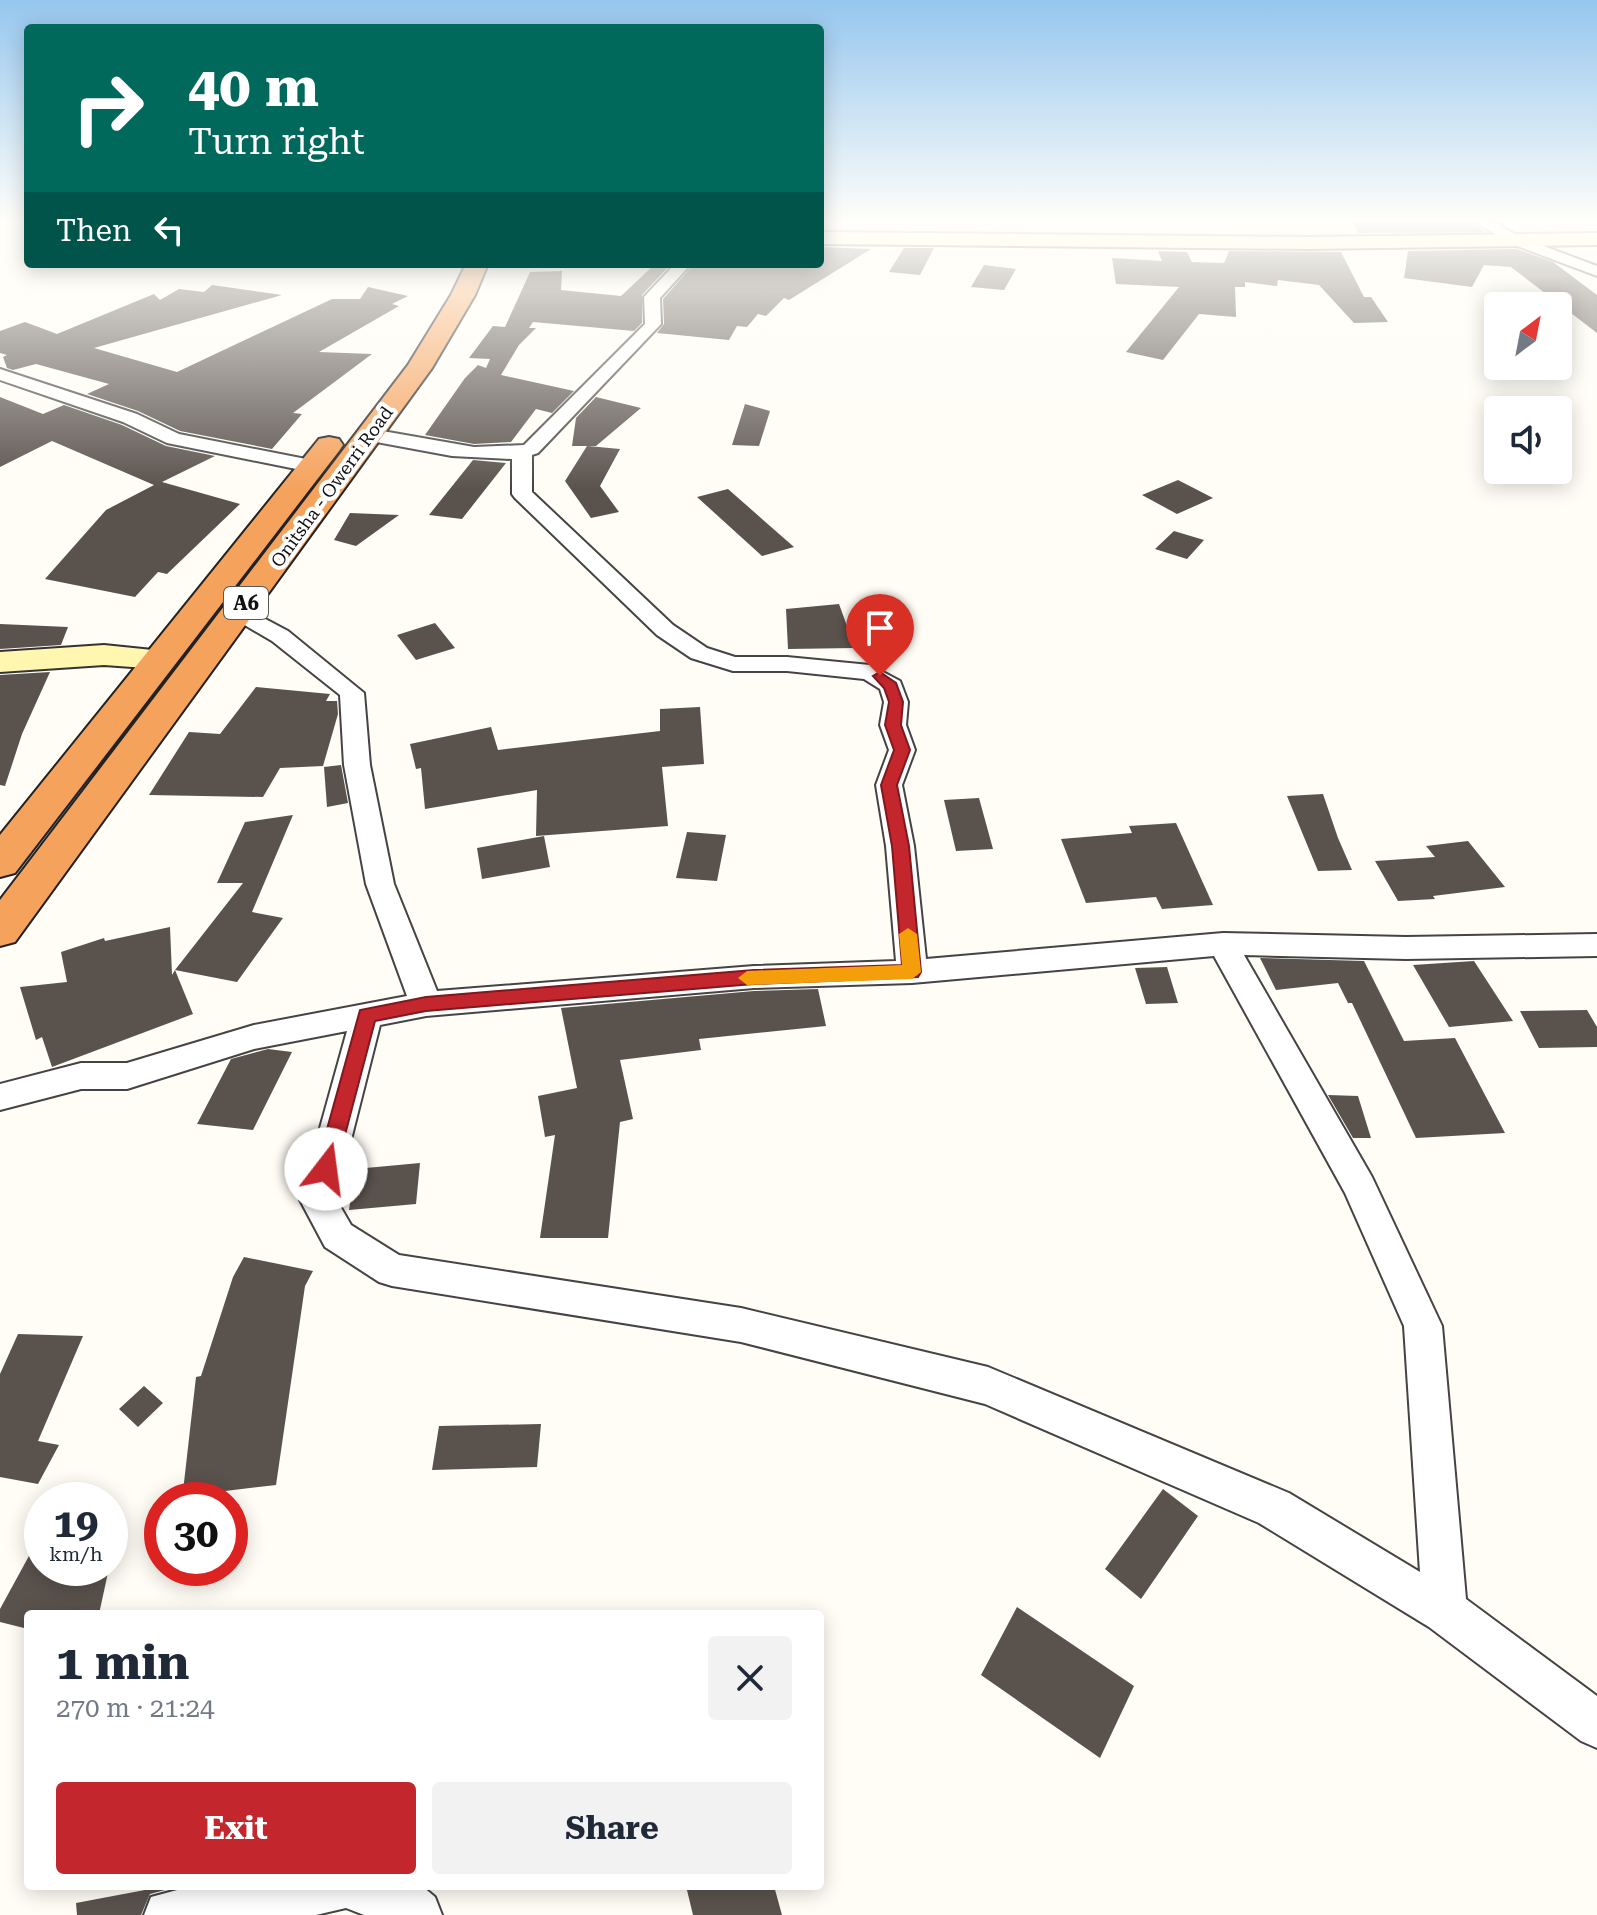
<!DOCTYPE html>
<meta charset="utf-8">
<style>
body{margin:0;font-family:"Roboto Serif",serif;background:#f2f2f3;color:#1f2937;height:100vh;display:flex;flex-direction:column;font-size:30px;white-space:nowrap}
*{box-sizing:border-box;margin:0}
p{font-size:26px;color:#747a83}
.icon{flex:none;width:44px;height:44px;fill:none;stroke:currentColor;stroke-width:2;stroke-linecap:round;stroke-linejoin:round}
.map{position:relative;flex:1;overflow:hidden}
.details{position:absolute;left:24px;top:1610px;width:800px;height:280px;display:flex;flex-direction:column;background:#fff;border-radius:8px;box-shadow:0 4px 20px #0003}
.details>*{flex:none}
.hud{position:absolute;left:24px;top:24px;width:800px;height:244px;border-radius:8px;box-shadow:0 4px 20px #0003;background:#00695c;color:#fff;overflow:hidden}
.needle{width:52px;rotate:32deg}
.tools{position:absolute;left:1484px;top:292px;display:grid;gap:16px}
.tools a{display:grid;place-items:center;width:88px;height:88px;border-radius:8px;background:#fff;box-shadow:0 4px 20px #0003;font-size:40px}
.speed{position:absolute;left:24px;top:1482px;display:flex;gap:16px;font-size:40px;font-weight:700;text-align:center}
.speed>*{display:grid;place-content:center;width:104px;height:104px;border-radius:50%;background:#fff;box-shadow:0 4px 20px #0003;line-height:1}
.speed small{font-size:20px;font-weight:400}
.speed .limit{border:12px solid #d22;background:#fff;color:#111}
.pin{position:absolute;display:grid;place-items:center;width:68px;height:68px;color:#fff;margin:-82px -34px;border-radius:50% 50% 50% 0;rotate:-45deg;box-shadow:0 0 8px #0007}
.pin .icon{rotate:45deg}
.me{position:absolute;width:88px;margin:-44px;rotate:15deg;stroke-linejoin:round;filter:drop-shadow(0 0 6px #0008)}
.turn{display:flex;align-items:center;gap:28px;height:168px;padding:0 32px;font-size:36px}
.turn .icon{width:104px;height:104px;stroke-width:2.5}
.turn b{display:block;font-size:56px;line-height:68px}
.then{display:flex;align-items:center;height:76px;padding:0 32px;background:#0003;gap:16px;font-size:30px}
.round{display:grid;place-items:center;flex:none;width:84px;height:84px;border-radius:8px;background:#f2f2f3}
.head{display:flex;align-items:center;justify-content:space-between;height:136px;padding:0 32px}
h1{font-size:48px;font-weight:700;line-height:60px}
.primary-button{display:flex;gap:16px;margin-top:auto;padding:16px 32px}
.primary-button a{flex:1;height:92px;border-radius:8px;background:#c4262e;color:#fff;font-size:32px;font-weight:700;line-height:92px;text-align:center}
.primary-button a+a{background:#f2f2f3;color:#1f2937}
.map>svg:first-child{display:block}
.building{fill:#5a524d}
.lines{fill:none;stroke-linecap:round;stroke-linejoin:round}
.street-casing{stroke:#444;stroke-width:4}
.secondary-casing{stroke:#333;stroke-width:4}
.highway-casing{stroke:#222;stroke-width:4}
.street{fill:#fff;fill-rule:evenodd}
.secondary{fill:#fff6b0;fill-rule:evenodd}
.highway{fill:#f5a25d;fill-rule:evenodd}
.route{fill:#c4262e;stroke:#7f191e;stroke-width:2}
.slow{fill:#f59e0b}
.labels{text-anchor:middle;stroke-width:8;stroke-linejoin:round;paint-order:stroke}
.far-street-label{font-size:18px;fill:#111;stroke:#fff}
.shield{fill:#fff;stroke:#585858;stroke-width:2}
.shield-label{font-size:20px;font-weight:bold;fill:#111}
</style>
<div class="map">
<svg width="1597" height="1915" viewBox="0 0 1597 1915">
<rect width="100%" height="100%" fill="#fffdf5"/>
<path class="building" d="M1352 222H1472L1485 232 1358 233Z
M820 247 871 249 789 300 784 298 766 316 758 314 747 327 737 326 729 340 657 333 664 324 663 299 694 264H820Z
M904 248H934L920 275 889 272Z
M1517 249 1553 262 1597 295V333L1511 267 1484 265 1472 287 1404 278 1408 251Z
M1158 251 1187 252 1192 262 1224 263 1229 251 1341 252 1364 297H1371L1388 322 1354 323 1319 285 1278 280 1277 286 1245 282V287H1235L1236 317 1199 314 1163 360 1126 352 1179 287 1116 284 1112 258 1162 261Z
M655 264H671L642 295V323L634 331 533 322 529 328H536L519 345 501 375 574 391 552 413 536 409 511 442 474 444 425 435 465 378 478 365 486 368 490 359 469 358 493 326 505 327 530 272 562 271 561 290 621 296Z
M984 265 1016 269 1004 290 971 287Z
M212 285 282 295 94 348 177 372 332 299H360L368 287 408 296 392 304 399 306 319 352 372 354 293 413 302 414 272 449 180 431 138 411 87 394 109 384 36 364 13 370 7 368 3 357 7 355 0 353V331L25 322 57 334 154 294 160 300 179 289 204 292Z
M0 397 43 414 64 405 122 425 166 446 215 456 162 482 240 504 167 574 158 572 135 597 45 579 106 510 154 485 52 441 0 467Z
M596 397 641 408 596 446H588L620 449 600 486 619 512 591 518 565 481 587 446H572L576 418Z
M745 404 770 411 759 446 732 445Z
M473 460 506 463 462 519 429 515Z
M1178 480 1213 498 1177 514 1142 495Z
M728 489 794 547 762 556 697 497Z
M350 513 399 515 356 546 334 540Z
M1174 531 1204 540 1187 559 1155 549Z
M839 604 855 648 788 649 786 609Z
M435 623 455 648 416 660 397 635Z
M0 624 68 627 61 645 0 649Z
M50 672 22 734 5 786 0 785V675Z
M256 687 330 694 326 701H337L338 714 323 766 280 768 263 797 149 795 189 732 220 734Z
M700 707 704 764 662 767 668 826 536 836 537 790 425 809 421 768 416 769 410 744 491 727 498 750 660 731V709Z
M341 765 348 803 327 807 324 767Z
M1323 794 1338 838 1352 870 1318 871 1287 796Z
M979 798 993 849 956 851 944 800Z
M293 815 252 912 283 918 237 982 175 970 243 883H217L245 822Z
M1176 823 1213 905 1162 909 1156 897 1086 903 1061 839 1132 833 1129 826Z
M687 832 726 835 717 881 676 878Z
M544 836 550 867 482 879 477 848Z
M1468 841 1505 887 1433 896 1435 899 1398 901 1375 861 1435 857 1426 846Z
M170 927 172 975 175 970 193 1014 52 1067 42 1037 36 1040 20 987 67 982 61 952 104 938 105 941Z
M1260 958 1364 961 1404 1041 1455 1038 1505 1133 1416 1138 1352 1003H1348L1338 983 1276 990Z
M1474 961 1513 1021 1449 1027 1413 965Z
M1167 967 1178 1003 1146 1004 1135 968Z
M818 989 826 1026 699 1039 701 1050 620 1060 633 1119 620 1122 608 1238H540L555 1135 545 1137 538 1096 577 1088 561 1008 754 991Z
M1587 1010 1597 1027V1047L1539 1048 1520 1011Z
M268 1049 292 1052 253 1130 197 1124 231 1059Z
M1328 1095 1358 1096 1371 1138H1353Z
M420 1163 416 1204 349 1210 355 1169Z
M244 1257 313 1271 305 1286 276 1485 225 1491 224 1500H182L196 1377 201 1376 233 1277Z
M18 1334 83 1336 38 1441 59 1445 38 1484 0 1477V1374Z
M144 1386 163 1403 138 1427 119 1409Z
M541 1424 537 1467 432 1470 439 1426Z
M1163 1489 1198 1516 1141 1599 1105 1569Z
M42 1532V1568H109L99 1614H28V1629L0 1622V1609Z
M1017 1607 1134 1686 1100 1758 981 1675Z
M166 1886H180L150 1894 141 1915H77L76 1903Z
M686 1886H774L782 1915H693Z"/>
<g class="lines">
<defs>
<path id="street" d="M1475 222H1493L1522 238 1597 266V276L1512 244Z
M675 264H691L660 298 661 324 538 453 532 455V492L673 625 707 648 735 657H787L870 665 900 681 908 702 906 725 915 750 902 785 914 846 926 959 1223 933 1406 937 1597 934V956L1406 959 1244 955 1372 1177 1442 1326 1466 1599 1597 1696V1748L1581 1741 1429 1627 1259 1523 985 1404 741 1342 392 1286 379 1282 325 1247 300 1200 347 1031 254 1049 127 1089H81L0 1110V1084L81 1063H127L254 1025 407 996 366 884 344 765 340 695 272 641 231 617 228 612 231 607 239 605 288 631 364 693 370 765 394 884 437 991 754 966 896 961 886 846 876 785 889 750 880 725 884 702 880 689 864 679 787 671H733L691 658 657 635 515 498 512 494V459L452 456 371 441 362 435 371 429 474 447 524 445 645 324 644 297ZM1214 956 1345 1193 1404 1326 1420 1572 1289 1493 988 1367 741 1308 399 1255 351 1225 336 1199 380 1025 426 1016 754 988 912 983Z
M0 369 137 414 179 434 311 460 321 466 311 472 167 443 123 422 0 380Z
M192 1886H422L435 1897 442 1915H364L346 1908 316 1915H144L151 1897Z"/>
<path id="secondary" d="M820 232 1308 237 1597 233V245L1308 249 820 244Z
M104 645 172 652 177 659 172 666 160 669 104 665 0 672V652Z"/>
<path id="highway" d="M466 264H488L475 295 432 368 15 942 0 946V900L408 365 451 295Z
M329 437 339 439 343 445 339 451 15 873 0 877V835L319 439Z"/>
</defs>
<use href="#street" class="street-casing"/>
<use href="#secondary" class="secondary-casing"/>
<use href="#highway" class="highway-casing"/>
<use href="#street" class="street"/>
<use href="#secondary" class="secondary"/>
<use href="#highway" class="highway"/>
</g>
<linearGradient id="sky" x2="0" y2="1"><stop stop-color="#95c6ee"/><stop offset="0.45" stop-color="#fffefa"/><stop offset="1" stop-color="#fffefa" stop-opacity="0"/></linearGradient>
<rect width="1597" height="490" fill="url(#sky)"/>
<path class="route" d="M880 672 896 683 903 702 901 725 910 750 897 785 909 846 921 972 918 977 754 984 426 1011 375 1021 336 1169 333 1175 326 1178 319 1175 316 1169 360 1010 426 997 754 970 902 965 892 846 881 785 894 750 885 725 889 702 884 688 873 676Z"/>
<path class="slow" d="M908 928 917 934 921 972 912 979 747 985 738 978 747 971 902 965 899 934Z"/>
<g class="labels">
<g class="far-street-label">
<text transform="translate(332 487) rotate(-54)" y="6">Onitsha - Owerri Road</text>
</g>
<rect class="shield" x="224" y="587" width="44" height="32" rx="6"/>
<g class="shield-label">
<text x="246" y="610">A6</text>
</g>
</g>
</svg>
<div class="tools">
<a><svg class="needle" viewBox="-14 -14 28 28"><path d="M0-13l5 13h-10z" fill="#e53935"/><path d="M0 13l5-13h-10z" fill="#747a83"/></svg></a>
<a><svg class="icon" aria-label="sound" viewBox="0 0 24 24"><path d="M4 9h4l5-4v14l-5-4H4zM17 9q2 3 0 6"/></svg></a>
</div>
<div class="speed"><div>19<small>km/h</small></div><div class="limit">30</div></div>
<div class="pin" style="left:880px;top:676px;background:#d93025"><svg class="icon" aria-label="arrive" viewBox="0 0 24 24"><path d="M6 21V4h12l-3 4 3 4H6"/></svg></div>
<svg class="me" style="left:326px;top:1169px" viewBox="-20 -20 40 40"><circle r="19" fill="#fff"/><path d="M0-13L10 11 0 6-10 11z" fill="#c4262e"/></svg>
<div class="hud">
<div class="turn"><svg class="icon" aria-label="right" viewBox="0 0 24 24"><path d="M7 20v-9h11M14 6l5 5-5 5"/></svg><div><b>40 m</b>Turn right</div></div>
<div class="then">Then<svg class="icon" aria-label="left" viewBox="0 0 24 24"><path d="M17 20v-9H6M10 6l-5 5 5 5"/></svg></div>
</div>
<section class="details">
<div class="head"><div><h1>1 min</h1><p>270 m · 21:24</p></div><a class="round"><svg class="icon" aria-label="close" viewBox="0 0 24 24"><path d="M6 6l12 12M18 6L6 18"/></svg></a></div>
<div class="primary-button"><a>Exit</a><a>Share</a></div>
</section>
</div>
